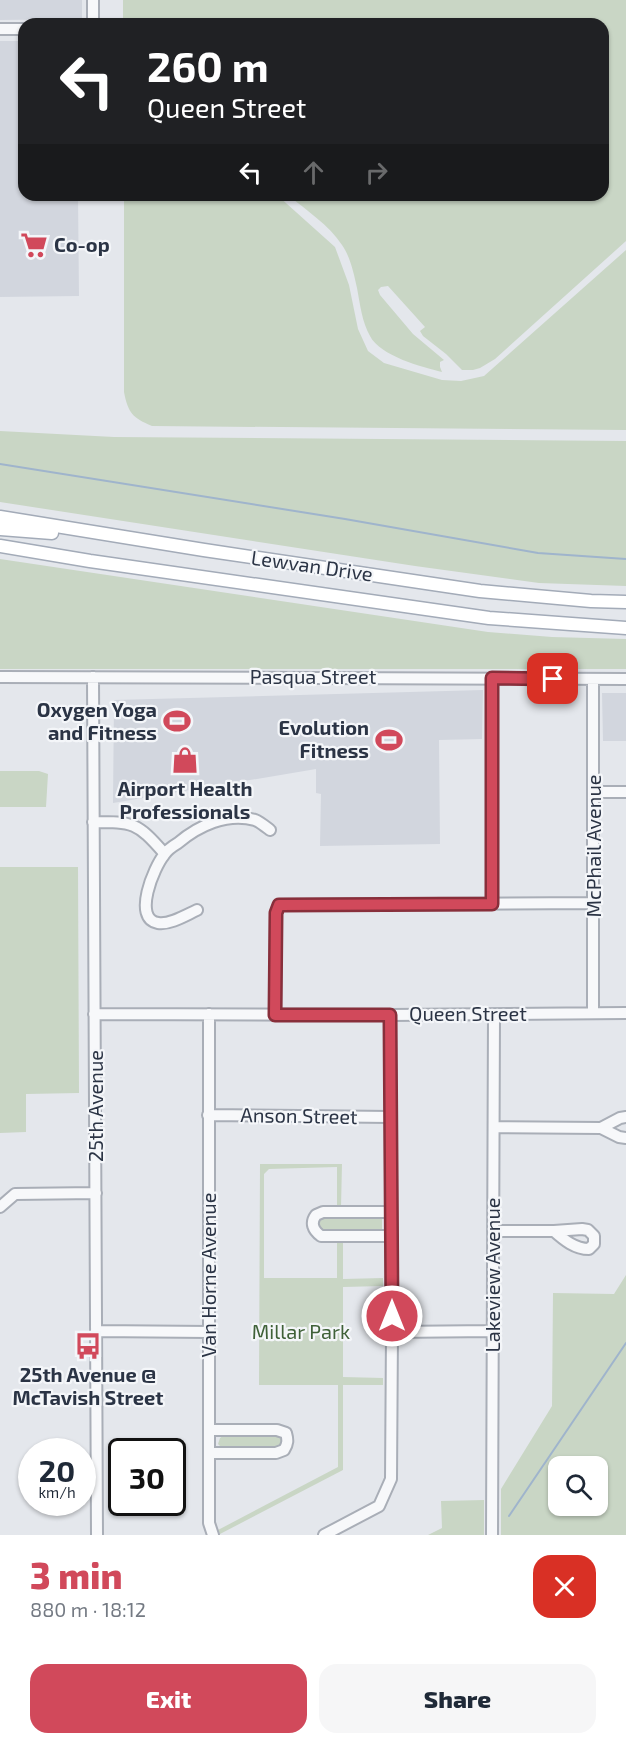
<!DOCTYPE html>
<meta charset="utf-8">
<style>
body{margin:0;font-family:"Exo 2",sans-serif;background:#f6f6f7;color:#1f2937;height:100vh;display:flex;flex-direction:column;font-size:22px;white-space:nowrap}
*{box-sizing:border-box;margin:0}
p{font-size:20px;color:#747a83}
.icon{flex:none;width:33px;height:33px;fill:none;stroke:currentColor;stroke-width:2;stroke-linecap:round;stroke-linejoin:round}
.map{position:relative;height:1535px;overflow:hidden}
.sheet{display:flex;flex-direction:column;background:#fff;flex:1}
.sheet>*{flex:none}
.guide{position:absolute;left:18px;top:18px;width:591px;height:183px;border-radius:18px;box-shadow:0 2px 4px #0004;background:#202124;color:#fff;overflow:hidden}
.tools{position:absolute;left:548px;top:1456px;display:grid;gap:12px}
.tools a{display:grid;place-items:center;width:60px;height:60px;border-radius:12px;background:#fff;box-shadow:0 2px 4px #0004;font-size:30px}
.speed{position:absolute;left:18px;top:1438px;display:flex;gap:12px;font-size:30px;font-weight:700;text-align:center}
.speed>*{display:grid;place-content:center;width:78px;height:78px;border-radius:50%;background:#fff;box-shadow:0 2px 4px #0004;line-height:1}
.speed small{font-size:15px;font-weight:400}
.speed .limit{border:3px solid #111;border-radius:9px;background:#fff;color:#111}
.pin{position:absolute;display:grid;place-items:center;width:51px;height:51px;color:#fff;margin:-26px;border-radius:12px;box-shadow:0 3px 9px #0006}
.me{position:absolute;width:66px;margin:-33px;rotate:0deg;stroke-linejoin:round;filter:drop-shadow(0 0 4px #0008)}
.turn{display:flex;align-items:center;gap:21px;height:126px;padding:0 30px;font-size:27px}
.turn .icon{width:78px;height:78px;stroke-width:2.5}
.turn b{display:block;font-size:42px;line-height:51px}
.lanes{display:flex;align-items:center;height:57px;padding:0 30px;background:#0003;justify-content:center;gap:30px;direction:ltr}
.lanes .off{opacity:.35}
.round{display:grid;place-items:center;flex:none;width:63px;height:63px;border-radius:18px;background:#f6f6f7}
.overview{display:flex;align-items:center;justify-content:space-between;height:102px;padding:0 30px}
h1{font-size:36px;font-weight:800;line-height:45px;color:#d1495b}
.action{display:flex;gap:12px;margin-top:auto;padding:12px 30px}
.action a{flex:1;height:69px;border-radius:18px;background:#d1495b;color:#fff;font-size:24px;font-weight:800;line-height:69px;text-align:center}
.action a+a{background:#f6f6f7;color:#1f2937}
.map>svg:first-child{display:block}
.built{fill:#d2d6de}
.green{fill:#c9d6c5;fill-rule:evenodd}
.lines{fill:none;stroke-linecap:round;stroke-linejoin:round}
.stream{stroke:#9fb4cc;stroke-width:2}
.minor-casing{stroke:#a9aeb7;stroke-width:14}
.major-casing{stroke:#a3abb8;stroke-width:15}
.minor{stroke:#f7f8fa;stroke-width:10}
.major{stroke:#fff;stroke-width:12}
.route-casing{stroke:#882f3b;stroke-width:15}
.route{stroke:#d1495b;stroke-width:10}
.labels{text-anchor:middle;stroke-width:4.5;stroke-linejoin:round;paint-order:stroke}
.poi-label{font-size:20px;font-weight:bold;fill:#2b3445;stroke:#f4f6f9;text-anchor:end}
.street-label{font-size:20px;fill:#2b3445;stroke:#f4f6f9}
.park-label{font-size:20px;fill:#3f6138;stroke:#f4f6f9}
</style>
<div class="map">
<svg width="626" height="1535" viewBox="0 0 626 1535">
<rect width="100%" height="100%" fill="#e4e7ec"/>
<path class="built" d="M0 0H82V19L0 20Z
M0 41H24V195H78L79 296 0 297Z
M483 690 482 739 439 740 440 844 320 846 321 794 316 793V769L113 803 114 700Z
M602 693H626V741H603Z"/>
<path class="green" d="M123 0H626V241L495 359 480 368 473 370H462L446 354 423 336 420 331 425 327 388 286 381 287 378 290 380 295 413 334 444 360 440 362V367L442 372C422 367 380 356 370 336 362 322 360 304 357 288 354 274 350 256 342 245 329 225 306 210 288 195H603V24H123Z
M124 195H277L335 247 349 285 358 329 368 351 384 363 442 380 461 381 484 376 626 250V430L152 426C133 418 128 413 124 392Z
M0 431 114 437 626 441V586L539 583 415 566 0 502Z
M0 559 488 632 552 637 626 639V669H0Z
M0 771H39L48 774 46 807H0Z
M0 867H78L79 1093 26 1094V1132L0 1133Z
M260 1164H342L341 1207H337V1167L269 1169 264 1174V1278H337V1240H343V1279L383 1278V1286L343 1287V1377L383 1378V1385H343V1470L220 1534 218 1530 338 1467V1385H259Z
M322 1218H382V1231H321L317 1227 318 1221Z
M626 1275V1535H501V1489L552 1406 553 1293 614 1294ZM558 1467H597V1506H558Z
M282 1434 284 1436 281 1447 222 1448 218 1444 220 1438 224 1435Z
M484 1500V1535H428L442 1528 441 1501Z"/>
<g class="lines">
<path class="stream" d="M0 464 345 519 538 553 626 559
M509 1516 626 1343"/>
<defs>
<path id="minor" d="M93 0V24
M0 29H24
M0 677 626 679
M93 677 97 1535
M593 679V1013
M594 792H626
M93 822C133 822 137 822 164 853
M492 904V678
M197 910C186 915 170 925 158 923 132 919 154 867 164 855 167 850 173 846 178 843 198 826 227 812 255 820 260 822 266 827 270 830
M94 1014 390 1015 626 1013
M209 1014V1523L213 1535
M275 1015 276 913 279 905 594 903
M208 1115 390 1117
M494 1127 601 1128 619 1137 626 1138
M601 1128 620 1118 626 1117
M0 1207 15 1194 96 1193
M391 1212H323L316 1215C310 1223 313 1230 321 1236H392
M493 1231H554L582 1229 588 1230 594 1236V1244L589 1249C575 1249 564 1240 554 1231
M96 1331 209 1332
M392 1332 493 1331
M210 1430H277L286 1433C288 1440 288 1444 284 1450L276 1453H210
M324 1535 379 1506 391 1479 392 1332 390 1015
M492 1535 494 1015"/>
<path id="major" d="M0 517 204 550 480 591 591 601 626 602
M0 529 52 533
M0 546 90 561 489 618 626 628"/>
</defs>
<use href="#minor" class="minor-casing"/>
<use href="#major" class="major-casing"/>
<use href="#minor" class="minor"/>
<use href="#major" class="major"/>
</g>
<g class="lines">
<defs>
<path id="route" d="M392 1316 390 1015H275L276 913 279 905 492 904V678L553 679"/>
</defs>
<use href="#route" class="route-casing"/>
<use href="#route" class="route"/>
</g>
<defs>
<symbol id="supermarket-bare" viewBox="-9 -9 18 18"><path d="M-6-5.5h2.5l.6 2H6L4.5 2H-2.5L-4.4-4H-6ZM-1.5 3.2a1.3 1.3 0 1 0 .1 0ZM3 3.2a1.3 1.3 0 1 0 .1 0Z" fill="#d1495b" stroke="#f4f6f9" stroke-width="2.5" paint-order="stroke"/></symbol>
<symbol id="stadium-bare" viewBox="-9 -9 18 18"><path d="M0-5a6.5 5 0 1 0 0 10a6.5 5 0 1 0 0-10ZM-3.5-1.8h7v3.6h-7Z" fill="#d1495b" stroke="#f4f6f9" stroke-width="2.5" paint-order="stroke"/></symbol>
<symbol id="shop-bare" viewBox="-9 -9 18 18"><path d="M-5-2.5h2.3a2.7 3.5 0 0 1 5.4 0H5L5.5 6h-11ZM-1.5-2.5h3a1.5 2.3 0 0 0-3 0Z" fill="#d1495b" stroke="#f4f6f9" stroke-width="2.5" paint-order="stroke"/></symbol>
<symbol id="bus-bare" viewBox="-9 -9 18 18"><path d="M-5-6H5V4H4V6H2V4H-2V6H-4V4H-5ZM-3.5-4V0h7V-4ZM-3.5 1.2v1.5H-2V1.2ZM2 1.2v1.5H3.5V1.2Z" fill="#d1495b" stroke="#f4f6f9" stroke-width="2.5" paint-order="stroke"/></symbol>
</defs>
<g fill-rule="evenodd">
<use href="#supermarket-bare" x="15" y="226" width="38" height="38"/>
<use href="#stadium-bare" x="158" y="702" width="38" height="38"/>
<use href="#stadium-bare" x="370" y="721" width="38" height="38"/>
<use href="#shop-bare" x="166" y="741" width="38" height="38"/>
<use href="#bus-bare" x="69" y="1327" width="38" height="38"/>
</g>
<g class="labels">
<g class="poi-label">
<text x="54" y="252" text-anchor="start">Co-op</text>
<text x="157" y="717">Oxygen Yoga<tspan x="157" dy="23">and Fitness</tspan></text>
<text x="369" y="735">Evolution<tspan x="369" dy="23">Fitness</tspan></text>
<text x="185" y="796" text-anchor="middle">Airport Health<tspan x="185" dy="23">Professionals</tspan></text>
<text x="88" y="1382" text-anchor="middle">25th Avenue @<tspan x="88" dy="23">McTavish Street</tspan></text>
</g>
<g class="street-label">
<text transform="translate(312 566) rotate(8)" y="7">Lewvan Drive</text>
<text x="313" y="684">Pasqua Street</text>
<text transform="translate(594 846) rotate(-90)" y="7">McPhail Avenue</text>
<text x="468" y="1021">Queen Street</text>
<text transform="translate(96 1106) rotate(-90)" y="7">25th Avenue</text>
<text transform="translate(299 1116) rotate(1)" y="7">Anson Street</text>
<text transform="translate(209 1275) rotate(-90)" y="7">Van Horne Avenue</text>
<text transform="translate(493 1275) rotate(-90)" y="7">Lakeview Avenue</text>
</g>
<g class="park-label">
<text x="301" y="1339">Millar Park</text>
</g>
</g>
</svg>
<div class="tools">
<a><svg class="icon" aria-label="search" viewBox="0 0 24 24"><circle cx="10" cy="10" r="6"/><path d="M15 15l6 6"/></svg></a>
</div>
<div class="speed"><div>20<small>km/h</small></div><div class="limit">30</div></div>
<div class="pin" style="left:553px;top:679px;background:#d93025"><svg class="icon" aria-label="arrive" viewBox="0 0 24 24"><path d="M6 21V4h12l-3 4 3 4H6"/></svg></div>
<svg class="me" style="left:392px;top:1316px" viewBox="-20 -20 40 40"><circle r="17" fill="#d1495b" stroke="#fff" stroke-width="3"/><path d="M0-11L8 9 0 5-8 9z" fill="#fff"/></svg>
<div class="guide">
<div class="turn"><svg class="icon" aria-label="left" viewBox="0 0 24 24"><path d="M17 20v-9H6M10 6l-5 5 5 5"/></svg><div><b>260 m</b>Queen Street</div></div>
<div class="lanes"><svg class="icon" aria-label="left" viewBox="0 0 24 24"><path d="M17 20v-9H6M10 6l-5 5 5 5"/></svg><svg class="icon off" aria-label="ahead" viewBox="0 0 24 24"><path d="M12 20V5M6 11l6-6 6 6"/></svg><svg class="icon off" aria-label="right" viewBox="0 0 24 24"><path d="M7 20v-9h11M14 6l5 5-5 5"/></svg></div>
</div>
</div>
<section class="sheet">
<div class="overview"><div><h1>3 min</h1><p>880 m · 18:12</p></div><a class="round" style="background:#d93025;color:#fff"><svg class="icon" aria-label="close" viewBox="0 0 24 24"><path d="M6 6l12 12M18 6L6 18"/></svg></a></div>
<div class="action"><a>Exit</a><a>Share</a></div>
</section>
